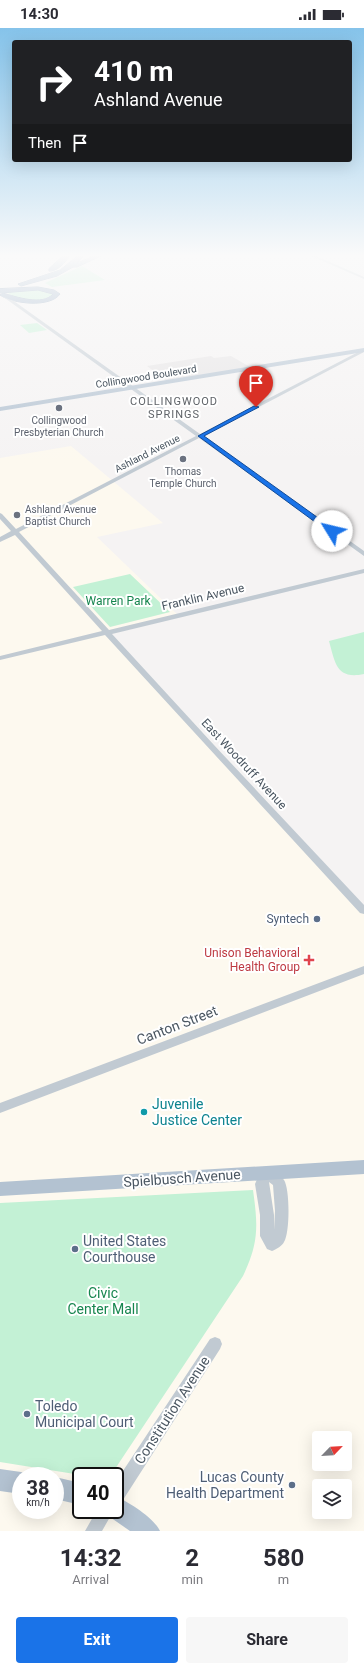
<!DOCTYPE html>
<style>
body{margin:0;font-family:Roboto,sans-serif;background:#f7f7f7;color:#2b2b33;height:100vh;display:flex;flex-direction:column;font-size:15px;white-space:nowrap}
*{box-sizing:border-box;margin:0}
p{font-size:13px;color:#7c7c81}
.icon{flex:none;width:22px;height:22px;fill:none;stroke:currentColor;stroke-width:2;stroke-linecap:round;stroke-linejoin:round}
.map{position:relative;height:1503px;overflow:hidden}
.drawer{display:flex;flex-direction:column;background:#fff;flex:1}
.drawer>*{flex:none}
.top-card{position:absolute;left:12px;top:12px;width:340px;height:122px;border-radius:4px;box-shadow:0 4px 16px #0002;background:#202124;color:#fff;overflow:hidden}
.needle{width:26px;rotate:65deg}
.controls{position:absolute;left:312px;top:1403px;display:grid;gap:8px}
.controls a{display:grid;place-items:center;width:40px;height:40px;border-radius:4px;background:#fff;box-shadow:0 4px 16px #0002;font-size:20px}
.speed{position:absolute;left:12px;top:1439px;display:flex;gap:8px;font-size:20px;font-weight:700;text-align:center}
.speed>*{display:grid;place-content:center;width:52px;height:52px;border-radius:50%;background:#fff;box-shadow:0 4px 16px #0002;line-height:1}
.speed small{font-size:10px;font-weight:400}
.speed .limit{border:2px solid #111;border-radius:6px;background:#fff;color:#111}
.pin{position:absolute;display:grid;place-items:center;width:34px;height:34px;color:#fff;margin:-41px -17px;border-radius:50% 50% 50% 0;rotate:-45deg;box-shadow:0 0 4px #0007}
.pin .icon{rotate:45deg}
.me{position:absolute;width:44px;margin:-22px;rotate:306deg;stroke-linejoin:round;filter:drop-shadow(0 0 3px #0008)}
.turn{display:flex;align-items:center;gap:14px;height:84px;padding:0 16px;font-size:18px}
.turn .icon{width:52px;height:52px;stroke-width:2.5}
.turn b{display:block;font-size:28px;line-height:34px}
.then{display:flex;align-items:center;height:38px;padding:0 16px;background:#0003;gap:8px;font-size:15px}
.eta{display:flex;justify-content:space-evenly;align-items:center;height:68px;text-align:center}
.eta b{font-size:24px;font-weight:700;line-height:28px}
.cta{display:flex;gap:8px;margin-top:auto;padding:8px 16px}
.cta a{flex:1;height:46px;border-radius:4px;background:#1a73e8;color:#fff;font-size:16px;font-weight:700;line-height:46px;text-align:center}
.cta a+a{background:#f7f7f7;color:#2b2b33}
.status{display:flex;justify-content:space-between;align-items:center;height:28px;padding:0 20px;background:#fff;direction:ltr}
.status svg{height:11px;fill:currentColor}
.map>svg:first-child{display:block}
.commercial{fill:#fdf9ef;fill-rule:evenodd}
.education{fill:#e6e4e5}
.green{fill:#c3f1d5}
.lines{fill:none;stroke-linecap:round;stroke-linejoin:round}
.highway-casing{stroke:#7690ad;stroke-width:1}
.minor{fill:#c1cad2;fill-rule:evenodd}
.major{fill:#b3c2d1;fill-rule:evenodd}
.highway{fill:#8ba5c1;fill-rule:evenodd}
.route{fill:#1a73e8;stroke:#114b97}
.worship-dot{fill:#6b7280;stroke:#fff;stroke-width:1.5}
.service-dot{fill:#5c6f8a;stroke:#fff;stroke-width:1.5}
.health-dot{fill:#e0444e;stroke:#fff;stroke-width:1.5}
.culture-dot{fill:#0f9aa8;stroke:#fff;stroke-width:1.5}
.labels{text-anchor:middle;stroke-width:4;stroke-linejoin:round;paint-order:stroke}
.far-street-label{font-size:10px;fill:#4a5661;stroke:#fff}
.far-worship-label{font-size:10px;fill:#5b616d;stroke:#fff}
.far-neighbourhood-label{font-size:11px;letter-spacing:1px;fill:#5f6368;stroke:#fff}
.street-label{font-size:12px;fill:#4a5661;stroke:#fff}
.park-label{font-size:12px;fill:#17864f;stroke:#fff}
.service-label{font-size:12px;fill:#4e5e75;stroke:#fff;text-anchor:end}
.health-label{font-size:12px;fill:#be3a42;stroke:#fff;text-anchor:end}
.near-street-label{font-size:14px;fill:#4a5661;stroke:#fff}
.near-culture-label{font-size:14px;fill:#0d838f;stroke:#fff;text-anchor:start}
.near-service-label{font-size:14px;fill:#4e5e75;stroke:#fff;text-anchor:start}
.near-park-label{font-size:14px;fill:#17864f;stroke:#fff}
</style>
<div class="status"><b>14:30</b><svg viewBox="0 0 49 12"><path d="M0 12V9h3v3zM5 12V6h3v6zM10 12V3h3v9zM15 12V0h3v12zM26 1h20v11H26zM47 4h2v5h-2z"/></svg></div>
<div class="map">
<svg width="364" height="1503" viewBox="0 0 364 1503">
<rect width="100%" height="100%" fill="#f5f3f3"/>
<path class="commercial" d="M71 418 163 495 97 509 180 589 111 606 364 878V1503H0V430ZM319 1410H345V1436H319ZM21 1448H55V1482H21ZM81 1448H115V1482H81ZM319 1458H345V1484H319Z"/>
<path class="education" d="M211 328 214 330 231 328 250 339 167 353 147 338Z"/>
<path class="green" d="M82 238 105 252 52 259 45 255Z
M26 261 47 262 54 267C38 275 20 275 5 263Z
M37 295 47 302 29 305 20 297Z
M130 546 170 584 110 599 73 559Z
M364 604V646C336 652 335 634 329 613Z
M253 1162C258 1198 259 1214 243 1248L111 1447 87 1448 0 1434V1175Z"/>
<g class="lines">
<defs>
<path id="highway" d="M64 227H70C66 234 57 244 49 243V241Z
M79 227H85L77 235 96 227H103L77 239H73L57 248 21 258 18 256 60 242Z
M38 259 54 262 60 266C50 280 13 276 0 267L3 265C16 269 43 278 53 266L38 262 0 265V261Z"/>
</defs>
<use href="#highway" class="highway-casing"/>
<path class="minor" d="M309 227H314L364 249V251Z
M2 266H4L200 406 364 321V324L203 408 364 523V528L199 410 19 504 109 602 364 541V545L112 606 214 717 364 877V886L360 885 105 607 0 632V628L102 603 15 507 0 514V509L11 503 0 491V485L2 486 16 501 196 408 2 268Z
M364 938V946L0 1085V1075Z
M267 1139C273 1141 280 1147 284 1152 290 1161 290 1205 284 1214 282 1218 277 1221 272 1223L267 1221 260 1208V1187L255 1156 262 1140ZM269 1154 273 1157 275 1183 274 1202V1187Z
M215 1309 220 1311 222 1316 220 1321 121 1475 115 1477V1455L210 1311Z
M97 1482H114L102 1503H85Z"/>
<path class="major" d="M364 320V324L0 383V379Z
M364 1132V1146L0 1168V1154Z
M0 1441 21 1444 29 1447 21 1448V1466L0 1463Z
M55 1449 81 1455V1477L55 1471Z
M115 1468C129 1474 154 1490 160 1503H130L107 1487 105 1482H115Z"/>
<use href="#highway" class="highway"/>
</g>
<linearGradient id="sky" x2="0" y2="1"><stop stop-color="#85c3ea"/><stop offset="0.52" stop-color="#fafafa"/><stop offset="1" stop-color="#fafafa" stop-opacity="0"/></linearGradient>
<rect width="364" height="437" fill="url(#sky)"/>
<path class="route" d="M254 378 259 379 204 408 335 502V505H330L198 408Z"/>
<g class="worship-dot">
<circle cx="59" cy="380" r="4"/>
<circle cx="183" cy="431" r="4"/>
<circle cx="17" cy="487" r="4"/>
</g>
<g class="service-dot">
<circle cx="317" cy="891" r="4"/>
<circle cx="75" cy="1221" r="4"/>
<circle cx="27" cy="1386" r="4"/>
<circle cx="292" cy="1457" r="4"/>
</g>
<path class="health-dot" d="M307 926h4v4h4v4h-4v4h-4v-4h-4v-4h4z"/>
<circle class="culture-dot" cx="144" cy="1084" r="4"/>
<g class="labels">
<g class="far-street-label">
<text transform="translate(146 348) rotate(-9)" y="4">Collingwood Boulevard</text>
<text transform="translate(147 425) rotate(-27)" y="4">Ashland Avenue</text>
</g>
<g class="far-worship-label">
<text x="59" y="396">Collingwood<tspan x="59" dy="12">Presbyterian Church</tspan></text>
<text x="183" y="447">Thomas<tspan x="183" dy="12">Temple Church</tspan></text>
<text x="25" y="485" text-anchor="start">Ashland Avenue<tspan x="25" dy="12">Baptist Church</tspan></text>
</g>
<g class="far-neighbourhood-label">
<text x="174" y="377">COLLINGWOOD<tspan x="174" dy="13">SPRINGS</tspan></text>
</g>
<g class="street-label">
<text transform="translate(203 569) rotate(-13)" y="4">Franklin Avenue</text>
<text transform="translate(244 736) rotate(47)" y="4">East Woodruff Avenue</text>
</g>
<g class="park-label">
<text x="118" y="577">Warren Park</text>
</g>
<g class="service-label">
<text x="309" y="895">Syntech</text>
</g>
<g class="health-label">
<text x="300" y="929">Unison Behavioral<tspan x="300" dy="14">Health Group</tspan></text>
</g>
<g class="near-street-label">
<text transform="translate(177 997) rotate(-21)" y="5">Canton Street</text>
<text transform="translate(182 1150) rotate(-4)" y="5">Spielbusch Avenue</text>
<text transform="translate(172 1382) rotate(-57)" y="5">Constitution Avenue</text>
</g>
<g class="near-culture-label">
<text x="152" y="1081">Juvenile<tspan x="152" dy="16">Justice Center</tspan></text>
</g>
<g class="near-service-label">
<text x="83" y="1218">United States<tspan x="83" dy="16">Courthouse</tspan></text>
<text x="35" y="1383">Toledo<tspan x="35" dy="16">Municipal Court</tspan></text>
<text x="284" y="1454" text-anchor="end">Lucas County<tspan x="284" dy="16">Health Department</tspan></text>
</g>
<g class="near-park-label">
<text x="103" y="1270">Civic<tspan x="103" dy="16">Center Mall</tspan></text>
</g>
</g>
</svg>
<div class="controls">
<a><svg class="needle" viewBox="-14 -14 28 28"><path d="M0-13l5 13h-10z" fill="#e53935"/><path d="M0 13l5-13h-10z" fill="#7c7c81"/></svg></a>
<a><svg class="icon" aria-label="layers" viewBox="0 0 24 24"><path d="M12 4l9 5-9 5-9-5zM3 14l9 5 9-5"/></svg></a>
</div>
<div class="speed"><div>38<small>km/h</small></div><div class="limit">40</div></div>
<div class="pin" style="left:256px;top:379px;background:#d93025"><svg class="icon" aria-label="arrive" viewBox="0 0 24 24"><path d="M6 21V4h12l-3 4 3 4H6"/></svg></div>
<svg class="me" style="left:332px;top:503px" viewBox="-20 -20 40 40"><circle r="19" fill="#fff"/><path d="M0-13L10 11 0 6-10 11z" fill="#1a73e8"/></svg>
<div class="top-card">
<div class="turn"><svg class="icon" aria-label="right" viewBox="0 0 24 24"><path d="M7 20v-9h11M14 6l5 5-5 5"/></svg><div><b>410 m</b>Ashland Avenue</div></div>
<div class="then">Then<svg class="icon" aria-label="arrive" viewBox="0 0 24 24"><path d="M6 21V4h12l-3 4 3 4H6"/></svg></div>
</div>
</div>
<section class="drawer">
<div class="eta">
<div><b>14:32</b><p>Arrival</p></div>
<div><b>2</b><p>min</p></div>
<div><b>580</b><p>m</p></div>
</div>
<div class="cta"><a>Exit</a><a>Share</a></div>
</section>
